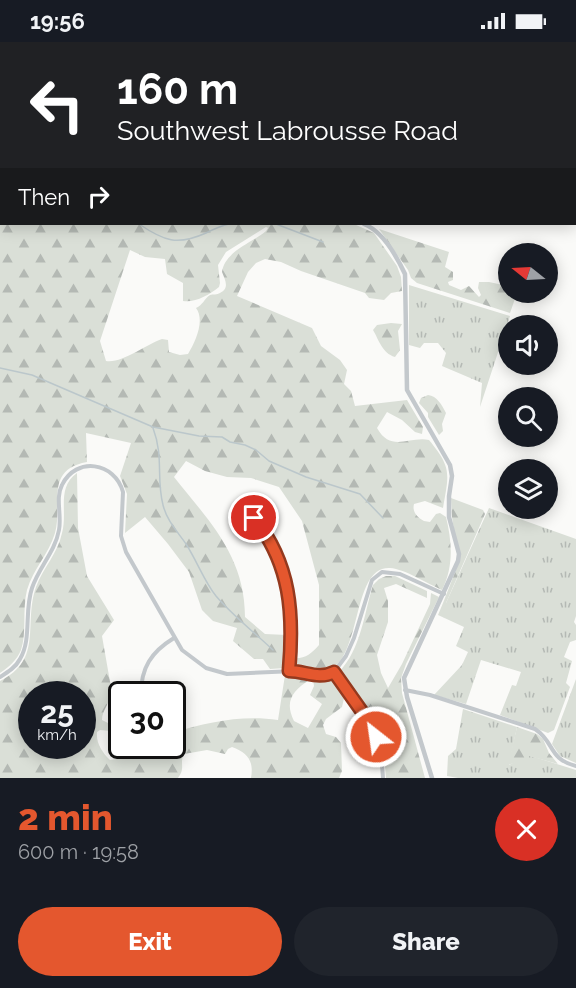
<!DOCTYPE html>
<meta charset="utf-8">
<style>
body{margin:0;font-family:Raleway,sans-serif;background:#20242c;color:#f1f3f6;height:100vh;display:flex;flex-direction:column;font-size:22px;white-space:nowrap}
*{box-sizing:border-box;margin:0}
p{font-size:20px;color:#9ea1a6}
.icon{flex:none;width:33px;height:33px;fill:none;stroke:currentColor;stroke-width:2;stroke-linecap:round;stroke-linejoin:round}
.map{position:relative;height:736px;overflow:hidden}
.panel{display:flex;flex-direction:column;background:#171b24;flex:1}
.panel>*{flex:none}
.banner{position:absolute;left:0px;top:0px;width:576px;height:183px;box-shadow:0 3px 15px #0003;background:#202124;color:#fff;overflow:hidden}
.needle{width:39px;rotate:288deg}
.fabs{position:absolute;left:498px;top:201px;display:grid;gap:12px}
.fabs a{display:grid;place-items:center;width:60px;height:60px;border-radius:50%;background:#171b24;box-shadow:0 3px 15px #0003;font-size:30px}
.speed{position:absolute;left:18px;top:639px;display:flex;gap:12px;font-size:30px;font-weight:700;text-align:center}
.speed>*{display:grid;place-content:center;width:78px;height:78px;border-radius:50%;background:#171b24;box-shadow:0 3px 15px #0003;line-height:1}
.speed small{font-size:15px;font-weight:400}
.speed .limit{border:3px solid #111;border-radius:9px;background:#fff;color:#111}
.pin{position:absolute;display:grid;place-items:center;width:51px;height:51px;color:#fff;margin:-26px;border:3px solid #fff;border-radius:50%;box-shadow:0 2px 6px #0007}
.me{position:absolute;width:66px;margin:-33px;rotate:330deg;stroke-linejoin:round;filter:drop-shadow(0 0 4px #0008)}
.turn{display:flex;align-items:center;gap:21px;height:126px;padding:0 18px;font-size:27px}
.turn .icon{width:78px;height:78px;stroke-width:2.5}
.turn b{display:block;font-size:42px;line-height:51px}
.then{display:flex;align-items:center;height:57px;padding:0 18px;background:#0003;gap:12px;font-size:22px}
.round{display:grid;place-items:center;flex:none;width:63px;height:63px;border-radius:32px;background:#20242c}
.headline{display:flex;align-items:center;justify-content:space-between;height:102px;padding:0 18px}
h1{font-size:36px;font-weight:800;line-height:45px;color:#e4572e}
.action{display:flex;gap:12px;margin-top:auto;padding:12px 18px}
.action a{flex:1;height:69px;border-radius:36px;background:#e4572e;color:#fff;font-size:24px;font-weight:800;line-height:69px;text-align:center}
.action a+a{background:#20242c;color:#f1f3f6}
.status{display:flex;justify-content:space-between;align-items:center;height:42px;padding:0 30px;background:#171b24;direction:ltr}
.status svg{height:16px;fill:currentColor}
.map>svg:first-child{display:block}
.grass{fill:url(#grass-tufts)}
.forest{fill:url(#forest-firs);fill-rule:evenodd}
.lines{fill:none;stroke-linecap:round;stroke-linejoin:round}
.stream{stroke:#bbc7cb;stroke-width:1.5}
.minor{stroke:#c3c8cc;stroke-width:4}
.tertiary{stroke:#c3c8cc;stroke-width:4.5}
.route-casing{stroke:#94391e;stroke-width:15}
.route{stroke:#e4572e;stroke-width:10}
</style>
<div class="status"><b>19:56</b><svg viewBox="0 0 49 12"><path d="M0 12V9h3v3zM5 12V6h3v6zM10 12V3h3v9zM15 12V0h3v12zM26 1h20v11H26zM47 4h2v5h-2z"/></svg></div>
<div class="map">
<svg width="576" height="736" viewBox="0 0 576 736">
<defs>
<pattern id="grass-tufts" width="24" height="20" patternUnits="userSpaceOnUse" patternTransform="scale(1.5)"><rect width="24" height="20" fill="#dadfd7"/><path d="M3 7l-1-3M5 7V3M7 7l1-3M15 17l-1-3M17 17v-4M19 17l1-3" fill="none" stroke="#b4b9b4"/></pattern>
<pattern id="forest-firs" width="22" height="20" patternUnits="userSpaceOnUse" patternTransform="scale(1.5)"><rect width="22" height="20" fill="#dadfd7"/><path d="M5 1l3.5 6h-7zM16 11l3.5 6h-7z" fill="#b4b9b4"/></pattern>
</defs>
<rect width="100%" height="100%" fill="#fafaf8"/>
<path class="grass" d="M409 243 510 274 480 365 482 341 442 324 446 311 438 301H424L420 306 409 303Z
M489 466 576 497V574L574 580 576 583V598L570 600 564 615 572 619 566 641 570 645 554 688 548 691 500 673 512 643 516 644 521 630 481 618 466 662 434 653 462 623 468 610 456 604 464 585 438 573 443 561H446Z
M576 637V721L560 714 552 702Z
M463 667 517 685 509 723 528 713 576 728V736H458L447 734 448 714 456 707Z"/>
<path class="forest" d="M0 0 77 1 2 2V182H354L374 191 397 224 401 235 402 249 391 251 384 258 369 256 365 251 301 229 281 220 265 217 256 221 248 230 237 254 312 286 321 304 340 318 347 328 344 342 351 349 355 364 407 358 423 385 422 392 415 390 402 378 387 370 377 386C391 411 409 394 429 398 452 426 449 431 443 466L425 459 414 462C412 470 417 475 424 479L430 480 436 472 440 471 446 475C452 500 454 524 442 548 428 542 405 527 390 526 350 524 364 619 325 630 314 632 303 627 292 626L293 616C305 617 311 612 319 603V543L302 479 279 445 251 436 227 435 205 429 186 419 174 435C209 479 245 514 245 575L265 592 287 593 285 626 270 627 263 617H254L233 599 237 586 213 579 202 568 189 530 168 502 145 475 125 491 127 452 120 434 131 401 86 391 87 420C44 428 63 462 55 491 49 512 33 527 27 548 22 568 27 591 21 608 17 618 9 625 0 631ZM266 185 268 186 266 189C252 201 225 209 222 230 225 238 230 246 220 251 217 253 213 252 210 253 204 257 203 263 196 266 205 278 196 299 188 312L180 313 169 310 168 298 162 297C147 302 121 322 106 319L100 299 130 208 145 215 165 217 167 232 183 241V259C195 261 209 253 219 245L220 241 218 223 226 210Z
M438 0H576V138L574 2 436 1Z
M379 187 449 210 445 225 453 230V238L448 240 449 243 461 248 469 244 479 255 481 253 478 246 479 240H489L508 244V250L517 251 510 271 417 241 411 236 408 228Z
M391 281 402 282 398 289 400 308 395 315C382 311 379 298 373 288L377 283Z
M428 353C437 354 442 363 446 371L442 382 443 389 439 393 428 375V371L419 361 421 356Z
M77 431 78 486 87 534 114 578 102 594 112 651C110 661 102 668 102 678L110 682 121 676V690L100 688 97 690C96 701 102 710 110 718L117 717 121 711 137 705 156 711 160 704H172L173 691C207 680 242 673 278 678L285 633 301 634 309 638C293 649 284 659 294 679L308 686 322 662 310 653 314 644 313 637 334 638 345 652 342 665 326 677 323 683 326 692 336 695 341 701 342 729 339 736H251C254 719 248 711 232 705L228 707 225 712 207 708 184 712C179 721 186 726 178 736H0V639C44 617 23 582 36 545 43 526 58 511 62 491 68 469 56 446 77 431ZM32 652H82V704H32Z
M451 456 483 468 485 472 446 561H443L459 520 452 475Z
M386 534H395L427 549V556L396 542 384 546 388 559V580L377 613 381 631 388 646 402 622 430 562 431 551 439 555 406 622 401 636 402 651 425 736H386C383 686 366 669 339 630 361 607 364 572 373 543L379 537Z
M517 685 537 692 543 697 549 711 558 722 529 714V716L508 723Z"/>
<g class="lines">
<path class="stream" d="M0 38 2 39
M139 182C164 199 177 204 206 191 214 187 220 184 229 182
M276 182 323 200
M0 326 32 333 153 385 199 394 222 395 230 400 245 403 256 408 269 419 306 435 360 452 383 476
M153 386C164 415 156 436 163 463 167 479 177 489 186 502 197 519 204 539 216 554 233 574 254 590 273 608"/>
<path class="minor" d="M253 476C291 522 294 572 289 629
M334 630C359 666 381 689 383 736
M0 635C8 630 16 625 20 617 32 597 24 569 32 546 39 525 55 510 59 488 62 473 55 456 62 443 76 414 115 420 123 450L121 494 126 510 182 608 206 626 227 632 295 629 317 634 328 633 334 630 346 614 354 596 372 538 382 530 400 532 444 552
M405 648 430 653 535 687C555 700 548 717 576 724
M141 652C141 626 151 610 174 596"/>
<path class="tertiary" d="M282 0 287 2
M399 2V0
M574 141 576 142
M364 182C382 189 397 215 405 232L407 348 450 423 452 434 449 454V475L459 512 458 519 404 636 407 655 432 736"/>
</g>
<g class="lines">
<defs>
<path id="route" d="M254 476C291 522 294 572 289 629 305 629 319 638 334 630L370 681 376 695"/>
</defs>
<use href="#route" class="route-casing"/>
<use href="#route" class="route"/>
</g>
</svg>
<div class="fabs">
<a><svg class="needle" viewBox="-14 -14 28 28"><path d="M0-13l5 13h-10z" fill="#e53935"/><path d="M0 13l5-13h-10z" fill="#9ea1a6"/></svg></a>
<a><svg class="icon" aria-label="sound" viewBox="0 0 24 24"><path d="M4 9h4l5-4v14l-5-4H4zM17 9q2 3 0 6"/></svg></a>
<a><svg class="icon" aria-label="search" viewBox="0 0 24 24"><circle cx="10" cy="10" r="6"/><path d="M15 15l6 6"/></svg></a>
<a><svg class="icon" aria-label="layers" viewBox="0 0 24 24"><path d="M12 4l9 5-9 5-9-5zM3 14l9 5 9-5"/></svg></a>
</div>
<div class="speed"><div>25<small>km/h</small></div><div class="limit">30</div></div>
<div class="pin" style="left:254px;top:476px;background:#d93025"><svg class="icon" aria-label="arrive" viewBox="0 0 24 24"><path d="M6 21V4h12l-3 4 3 4H6"/></svg></div>
<svg class="me" style="left:376px;top:695px" viewBox="-20 -20 40 40"><circle r="17" fill="#e4572e" stroke="#fff" stroke-width="3"/><path d="M0-11L8 9 0 5-8 9z" fill="#fff"/></svg>
<div class="banner">
<div class="turn"><svg class="icon" aria-label="left" viewBox="0 0 24 24"><path d="M17 20v-9H6M10 6l-5 5 5 5"/></svg><div><b>160 m</b>Southwest Labrousse Road</div></div>
<div class="then">Then<svg class="icon" aria-label="right" viewBox="0 0 24 24"><path d="M7 20v-9h11M14 6l5 5-5 5"/></svg></div>
</div>
</div>
<section class="panel">
<div class="headline"><div><h1>2 min</h1><p>600 m · 19:58</p></div><a class="round" style="background:#d93025;color:#fff"><svg class="icon" aria-label="close" viewBox="0 0 24 24"><path d="M6 6l12 12M18 6L6 18"/></svg></a></div>
<div class="action"><a>Exit</a><a>Share</a></div>
</section>
